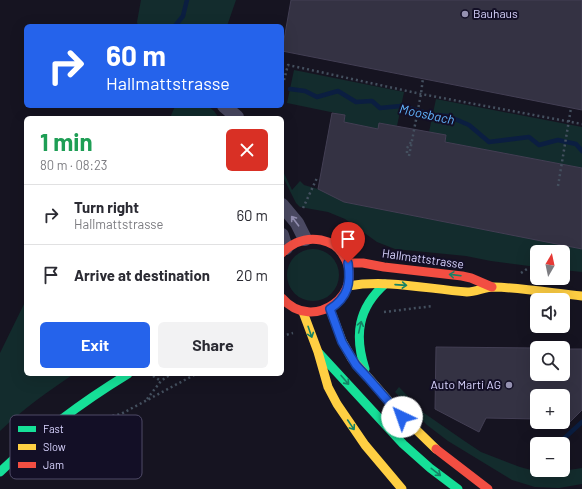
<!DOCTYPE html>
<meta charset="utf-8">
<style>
body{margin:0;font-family:Barlow,sans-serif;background:#f2f2f3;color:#2b2b33;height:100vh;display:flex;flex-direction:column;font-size:15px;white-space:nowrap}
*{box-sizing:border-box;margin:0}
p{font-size:13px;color:#7c7c81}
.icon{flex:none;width:22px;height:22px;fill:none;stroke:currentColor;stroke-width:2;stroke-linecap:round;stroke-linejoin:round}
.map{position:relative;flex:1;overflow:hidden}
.panel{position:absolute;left:24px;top:116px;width:260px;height:260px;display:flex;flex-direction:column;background:#fff;border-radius:6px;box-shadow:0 4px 16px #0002}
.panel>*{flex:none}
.banner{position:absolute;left:24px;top:24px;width:260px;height:84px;border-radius:6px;box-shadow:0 4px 16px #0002;background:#2563eb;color:#fff;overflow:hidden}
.needle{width:26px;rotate:9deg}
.controls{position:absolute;left:530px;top:245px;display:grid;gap:8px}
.controls a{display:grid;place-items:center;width:40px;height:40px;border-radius:6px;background:#fff;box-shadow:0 4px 16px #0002;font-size:20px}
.pin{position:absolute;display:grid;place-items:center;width:34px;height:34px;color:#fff;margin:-41px -17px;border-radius:50% 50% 50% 0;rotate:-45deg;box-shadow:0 0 4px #0007}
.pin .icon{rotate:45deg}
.me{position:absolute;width:44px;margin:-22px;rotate:318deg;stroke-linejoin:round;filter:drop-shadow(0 0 3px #0008)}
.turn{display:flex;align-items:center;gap:14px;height:84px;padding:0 16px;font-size:18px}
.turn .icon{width:52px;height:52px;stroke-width:2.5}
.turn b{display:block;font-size:28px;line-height:34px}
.round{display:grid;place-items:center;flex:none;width:42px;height:42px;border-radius:6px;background:#f2f2f3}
.overview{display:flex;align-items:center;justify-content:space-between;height:68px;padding:0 16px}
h1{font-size:24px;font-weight:700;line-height:30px;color:#1e9e55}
.button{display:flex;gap:8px;margin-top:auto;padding:8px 16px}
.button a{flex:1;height:46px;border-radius:6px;background:#2563eb;color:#fff;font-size:16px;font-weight:700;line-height:46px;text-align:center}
.button a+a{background:#f2f2f3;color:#2b2b33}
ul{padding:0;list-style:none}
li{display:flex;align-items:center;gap:12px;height:60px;padding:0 16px;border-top:1px solid #e1e1e2}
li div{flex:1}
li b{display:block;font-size:15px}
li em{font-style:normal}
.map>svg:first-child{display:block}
.green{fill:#132c2d}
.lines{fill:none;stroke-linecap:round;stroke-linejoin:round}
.stream{stroke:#0b1e41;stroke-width:4.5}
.building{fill:#343243;stroke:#433f54}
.path{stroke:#44505f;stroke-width:2.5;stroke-dasharray:2 3;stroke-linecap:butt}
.street{stroke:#4a4962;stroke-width:14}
.fast{stroke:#16e098;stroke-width:9}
.slow{stroke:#ffcf43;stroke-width:9}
.jam{stroke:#f24e42;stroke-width:9}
.oneway{stroke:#928eb0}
.oneway2{stroke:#158265}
.route-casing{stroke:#184099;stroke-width:10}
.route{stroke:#2563eb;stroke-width:7}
.poi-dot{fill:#9591b1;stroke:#130f26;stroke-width:1.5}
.labels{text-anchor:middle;stroke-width:4;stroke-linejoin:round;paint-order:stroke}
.poi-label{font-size:12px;fill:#d9d4ff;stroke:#130f26;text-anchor:start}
.street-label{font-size:12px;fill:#d9d4ff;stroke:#130f26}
.water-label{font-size:13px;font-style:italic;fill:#62b6ff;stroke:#130f26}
.key{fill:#130f26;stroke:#4e4a67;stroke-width:1}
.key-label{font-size:11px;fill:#d9d4ff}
</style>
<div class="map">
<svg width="582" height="489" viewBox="0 0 582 489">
<rect width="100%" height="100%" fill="#161421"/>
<path class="green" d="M141 0H236L227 26H220L214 24 199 25 197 26H138L137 22Z
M294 70 404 92 397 126 380 123 378 129 344 122 345 115 287 103Z
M436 99 582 127V168L445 142 446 135 429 132Z
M175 106H208L214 111 219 118H170Z
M282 169 292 190 300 181 304 185 318 189 344 202 582 249V272L563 270V252H537V267L491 261 466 256 395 249 377 242 345 219 328 212 300 207 296 203 282 175Z
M287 275a26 26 0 1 1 52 0a26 26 0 1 1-52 0Z
M26 300V374H74C48 391 22 410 0 431V353Z
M399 387 424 413 463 440 481 452 520 467 542 473 556 472 582 468V484L559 488 535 487 512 480 448 441 427 425 395 392Z"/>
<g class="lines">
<path class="stream" d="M175 26 183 16 187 0
M290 89 305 91 317 97 338 91 356 102 372 101 380 108 401 106 434 115 448 116 469 125 489 142 529 137 539 145 558 140 576 144 582 151
M558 444 582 422"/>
</g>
<path class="building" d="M291 0H582V110L282 51Z
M332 113 345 115 344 122 378 129 379 123 446 135 445 142 582 168V249L344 202 318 189Z
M436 347 537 348V374H563V349H582V410L563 429V396H537V419L486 418 479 432 435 409Z"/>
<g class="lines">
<path class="path" d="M284 80 288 65 421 94 582 124
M407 153V148L411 142
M409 156 421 94 423 78
M558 186 571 108
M303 208 317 178
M521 273 527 269
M384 312 433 306
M282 336 293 333
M153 376 161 381
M147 399 161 381 171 374
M88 421 121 414 196 374"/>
<path class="street" d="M224 106 237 117
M282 205 297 223 305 239
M282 235 286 248"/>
<path class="fast" d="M319 353 403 444 430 468 458 489
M365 369C354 335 358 308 385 284
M0 472C39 434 82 402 128 374"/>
<path class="slow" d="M348 286C388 279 427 289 467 292 476 292 485 287 494 287 523 288 553 293 582 296
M330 309 342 341 352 359 401 415 436 449
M303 312 318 352 328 387 337 404 365 445 402 489"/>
<path class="jam" d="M282 253C293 242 305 237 321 240 331 242 338 246 343 255 368 293 313 334 282 298
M348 263H363L384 267 462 276 471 278 492 287
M436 449 488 489"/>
</g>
<defs><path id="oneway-shaft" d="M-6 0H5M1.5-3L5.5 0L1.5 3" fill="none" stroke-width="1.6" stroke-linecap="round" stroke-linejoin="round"/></defs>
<use class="oneway" href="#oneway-shaft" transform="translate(295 221) rotate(-127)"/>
<g class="oneway2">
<use href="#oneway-shaft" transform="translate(455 275) rotate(-173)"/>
<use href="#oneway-shaft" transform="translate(401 285) rotate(4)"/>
<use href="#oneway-shaft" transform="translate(360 327) rotate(-77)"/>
<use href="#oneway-shaft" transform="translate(310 332) rotate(71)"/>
<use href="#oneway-shaft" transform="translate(345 380) rotate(49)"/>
<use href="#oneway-shaft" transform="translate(351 425) rotate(56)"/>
<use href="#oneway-shaft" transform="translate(436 472) rotate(38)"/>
</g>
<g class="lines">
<defs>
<path id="route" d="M348 263C351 284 348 297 330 309L342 342 356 365 368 378 402 417"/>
</defs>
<use href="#route" class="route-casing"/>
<use href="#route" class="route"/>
</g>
<g class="poi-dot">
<circle cx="465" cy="14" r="4"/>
<circle cx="509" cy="385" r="4"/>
</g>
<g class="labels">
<g class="poi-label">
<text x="473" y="18">Bauhaus</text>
<text x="501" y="389" text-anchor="end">Auto Marti AG</text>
</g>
<g class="street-label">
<text transform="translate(423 259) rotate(8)" y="4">Hallmattstrasse</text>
</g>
<g class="water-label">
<text transform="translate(427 114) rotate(12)" y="5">Moosbach</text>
</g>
</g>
<rect x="10" y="415" width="132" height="64" rx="6" class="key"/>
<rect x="18" y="426" width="18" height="6" fill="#16e098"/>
<rect x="18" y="444" width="18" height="6" fill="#ffcf43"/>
<rect x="18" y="462" width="18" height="6" fill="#f24e42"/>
<g class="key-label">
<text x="43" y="433">Fast</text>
<text x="43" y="451">Slow</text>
<text x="43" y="469">Jam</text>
</g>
</svg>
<div class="controls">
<a><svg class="needle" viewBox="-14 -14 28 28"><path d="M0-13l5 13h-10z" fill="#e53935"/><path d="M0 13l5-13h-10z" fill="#7c7c81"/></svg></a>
<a><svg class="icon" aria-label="sound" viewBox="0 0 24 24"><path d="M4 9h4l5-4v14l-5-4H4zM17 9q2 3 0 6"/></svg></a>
<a><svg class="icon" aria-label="search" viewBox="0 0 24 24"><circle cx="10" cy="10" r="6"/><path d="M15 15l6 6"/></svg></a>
<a>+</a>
<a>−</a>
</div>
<div class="pin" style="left:348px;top:263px;background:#d93025"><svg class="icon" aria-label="arrive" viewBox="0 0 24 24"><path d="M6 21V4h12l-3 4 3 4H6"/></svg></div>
<svg class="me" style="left:402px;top:417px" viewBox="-20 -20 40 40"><circle r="19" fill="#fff"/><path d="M0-13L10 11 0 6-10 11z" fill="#2563eb"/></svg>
<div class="banner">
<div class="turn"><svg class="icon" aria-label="right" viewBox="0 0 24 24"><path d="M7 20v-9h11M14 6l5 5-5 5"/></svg><div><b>60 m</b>Hallmattstrasse</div></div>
</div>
<section class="panel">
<div class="overview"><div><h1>1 min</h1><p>80 m · 08:23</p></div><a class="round" style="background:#d93025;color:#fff"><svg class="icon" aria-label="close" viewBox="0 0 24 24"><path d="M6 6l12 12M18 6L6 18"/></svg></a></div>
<ul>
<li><svg class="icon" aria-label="right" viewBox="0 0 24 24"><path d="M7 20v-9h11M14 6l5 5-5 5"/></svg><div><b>Turn right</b><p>Hallmattstrasse</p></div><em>60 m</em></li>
<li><svg class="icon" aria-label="arrive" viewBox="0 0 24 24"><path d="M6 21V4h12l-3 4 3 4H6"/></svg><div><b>Arrive at destination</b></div><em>20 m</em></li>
</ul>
<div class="button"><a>Exit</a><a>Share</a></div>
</section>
</div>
